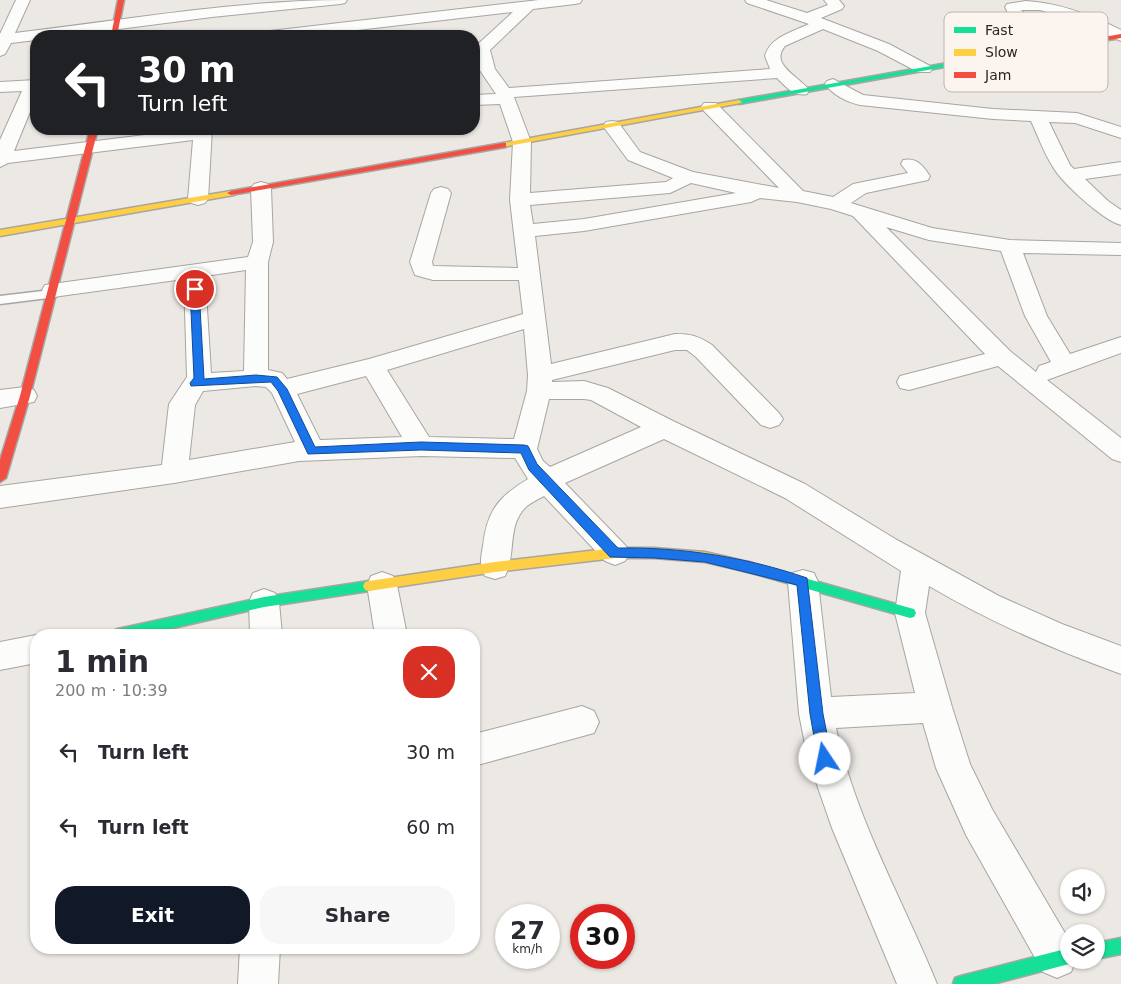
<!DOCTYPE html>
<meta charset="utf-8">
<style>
body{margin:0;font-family:"DejaVu Sans",sans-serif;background:#f7f7f7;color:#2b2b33;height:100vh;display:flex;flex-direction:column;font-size:19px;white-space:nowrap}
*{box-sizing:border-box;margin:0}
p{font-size:16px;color:#7c7c81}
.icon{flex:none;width:28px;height:28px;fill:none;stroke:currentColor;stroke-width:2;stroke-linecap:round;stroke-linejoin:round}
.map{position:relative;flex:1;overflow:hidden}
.panel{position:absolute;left:30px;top:629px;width:450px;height:325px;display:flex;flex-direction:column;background:#fff;border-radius:20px;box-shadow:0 1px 4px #0004}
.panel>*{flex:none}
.banner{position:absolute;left:30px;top:30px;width:450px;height:105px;border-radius:20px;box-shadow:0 1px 4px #0004;background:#202124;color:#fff;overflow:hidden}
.controls{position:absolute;left:1060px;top:869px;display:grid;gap:10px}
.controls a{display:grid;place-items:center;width:45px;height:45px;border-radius:50%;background:#fff;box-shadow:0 1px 4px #0004;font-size:25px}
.speed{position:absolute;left:495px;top:904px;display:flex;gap:10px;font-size:25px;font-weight:700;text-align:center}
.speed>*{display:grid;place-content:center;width:65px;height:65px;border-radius:50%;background:#fff;box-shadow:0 1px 4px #0004;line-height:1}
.speed small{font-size:12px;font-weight:400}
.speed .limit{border:8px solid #d22;background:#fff;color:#111}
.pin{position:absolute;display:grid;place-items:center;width:42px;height:42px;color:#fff;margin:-21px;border:2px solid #fff;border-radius:50%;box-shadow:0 1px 5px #0007}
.me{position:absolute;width:55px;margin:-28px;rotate:349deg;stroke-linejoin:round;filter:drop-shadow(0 0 4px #0008)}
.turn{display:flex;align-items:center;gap:18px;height:105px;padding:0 25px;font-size:22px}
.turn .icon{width:65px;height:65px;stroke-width:2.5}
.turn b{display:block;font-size:35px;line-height:42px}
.round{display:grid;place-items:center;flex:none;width:52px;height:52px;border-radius:20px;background:#f7f7f7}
.summary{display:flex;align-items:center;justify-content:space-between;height:85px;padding:0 25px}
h1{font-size:30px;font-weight:600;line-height:38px}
.action{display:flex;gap:10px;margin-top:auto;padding:10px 25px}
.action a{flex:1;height:58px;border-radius:20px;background:#111827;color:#fff;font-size:20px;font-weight:600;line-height:58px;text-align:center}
.action a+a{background:#f7f7f7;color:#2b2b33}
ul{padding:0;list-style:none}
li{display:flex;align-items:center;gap:15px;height:75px;padding:0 25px}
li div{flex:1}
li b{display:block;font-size:19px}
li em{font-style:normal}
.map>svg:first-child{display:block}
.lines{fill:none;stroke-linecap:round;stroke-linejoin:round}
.lane-casing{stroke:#a8a5a2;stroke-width:3}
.street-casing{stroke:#a8a5a2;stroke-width:2}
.fast-casing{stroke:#a8a5a2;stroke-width:3}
.slow-casing{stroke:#a8a5a2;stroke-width:3}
.jam-casing{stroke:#a8a5a2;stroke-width:3}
.lane{fill:#fcfcfb;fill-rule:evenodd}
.street{fill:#fcfcfb;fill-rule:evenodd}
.fast{fill:#16e098;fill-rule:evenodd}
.slow{fill:#ffcf43;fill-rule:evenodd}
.jam{fill:#f24e42;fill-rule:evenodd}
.route{fill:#1a73e8;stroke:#114b97}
.key{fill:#fcf4ee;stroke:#bdb6b1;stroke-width:1}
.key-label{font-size:14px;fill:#292624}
</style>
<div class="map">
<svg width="1121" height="984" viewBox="0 0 1121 984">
<rect width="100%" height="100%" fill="#ece8e4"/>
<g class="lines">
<defs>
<path id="lane" d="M51 290 58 294 56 297 0 304V296Z"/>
<path id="street" d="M16 0H30L15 33C125 20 236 0 347 0L345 3 340 4 212 17 65 36H36V40L11 43 5 54 0 56V34Z
M539 0H582L580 3 575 4 533 9 490 50 495 69 509 88 770 69 765 56C770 37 792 32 809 24L747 3 745 0H766L807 13 828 5 824 0H839L844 6 842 9 821 18 889 44 930 66 932 69 930 72H918L878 51 823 29 785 46C769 65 800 77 809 90L807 94C794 97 785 86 777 78L514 97 531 142 530 193 666 182 673 178 628 160 603 126 606 122 612 121 618 122 640 152 693 172 779 188 704 111 701 107 704 103H716L803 191 833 197 853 184 908 173 901 164 903 160C917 157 923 166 930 176L928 180 866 193 851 203 932 228 1010 240 1121 243V255L1023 253 1047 316 1070 354 1121 337V353L1047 380 1121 438V462L1112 459 998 366 909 390 900 388 897 382 900 376 985 354 853 216 831 209 797 202 760 198 751 202 584 231 535 236 551 364 675 334C691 334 699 336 712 345L779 413 783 419 779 425 770 428 761 425 696 357 687 350H675L552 380V382L584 381 608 388 673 421 805 484 897 540 999 596 1062 624 1121 646V674C1053 649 992 623 929 586L925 613 952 707 970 764 992 809 1069 940V960H1076L1071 972 1057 978 1043 972 966 835 936 768 923 723 836 728C855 818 903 900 937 984H897L832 828 808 759 799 714 788 582 792 573 803 570 814 573 818 582 831 697 915 693 895 613 901 571 785 498 664 439 565 483 625 545 630 553 625 561 615 565 605 561 544 496C538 499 532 502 527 506 506 525 517 553 505 576L495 579 485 576C479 565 481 557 483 546 487 511 498 497 528 479L515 458 421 456 299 461 174 483 0 508V486L162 465 169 404 187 377 184 279 53 297 45 295 42 290 45 285 248 257 253 242 251 188 254 184 261 182 268 184 271 188 273 242 268 262V370L282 373 287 379 369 359 523 314 519 280H433L415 275 410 262 431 193 434 189 441 187 448 189 451 193 432 262 433 266 518 268 510 200 513 142 500 104 474 105V95L496 94 479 69 476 54 474 55V45H477L513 12 306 36H262L265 33 270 31ZM691 183 736 193 584 219 533 224 530 205 670 193ZM886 227 929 240 1001 251 1025 316 1051 362 1039 366 1036 372 1010 351ZM246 270 244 371 211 373 205 276ZM524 329 528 375 527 391 514 439 429 437 387 370ZM366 376 402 437 320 440 297 394ZM256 386 266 387 272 393 295 442 189 460 195 405 203 391ZM549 399H584L591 400 641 427 550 467 543 461 537 449Z
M1026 1C1060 3 1091 15 1121 30V41L1063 16 1040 10H1021L1058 48 1055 51H1045L1012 20 1005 7 1007 4Z
M833 79 863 95 993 109 1077 113 1121 127V138L1075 123 1049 122 1070 165 1074 169 1121 162V174L1085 179 1108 201 1121 210V225C1104 221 1062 183 1053 167 1044 153 1038 136 1031 121L993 119 860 105C847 102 833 95 825 84L827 81Z
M36 80V97L14 151 194 129H212L208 199 205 203 198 205 191 203 188 199 193 140 8 163 0 167V140L22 91 0 92V82Z
M25 387 34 390 37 396 34 402 0 408V390Z
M382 572 393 576 397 585 407 635H375L367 585 371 576Z
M264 589 275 593 279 602 282 635H250L249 602 253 593Z
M36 635V663L0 670V642Z
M582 706 594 711 599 722 594 733 474 766V734Z
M240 948H280L278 984H238Z"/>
<path id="fast" d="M987 56 989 57V59L739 104 736 102 739 100Z
M748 562 910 608 914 609 916 613 914 617 910 618 748 572 744 571 742 567 744 563Z
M369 581 373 582 375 586 373 590 369 591 264 607 143 635H112L113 631 118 629 264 597Z
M1121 938V954L1096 959V943Z
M1069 948V960H1076L1069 964 993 984H953L955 978 961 976Z"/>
<path id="slow" d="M739 100 742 102 741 103 503 147 499 145 503 143Z
M231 191 235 193 234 195 0 236V230Z
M615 548H654L705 552 748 562 752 563 754 567 752 571 748 572 705 562 654 558H615L495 572 369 591 365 590 363 586 365 582 369 581 495 562Z"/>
<path id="jam" d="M118 0H124L117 36H111Z
M1121 34V38L987 60 984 58Z
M90 129H98L30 396 6 478 0 482V460L20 396Z
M503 143H506V147L231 195 227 193 231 191Z"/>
</defs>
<use href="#lane" class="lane-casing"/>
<use href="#street" class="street-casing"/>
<use href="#fast" class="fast-casing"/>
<use href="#slow" class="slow-casing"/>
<use href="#jam" class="jam-casing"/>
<use href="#lane" class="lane"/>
<use href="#street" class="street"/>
<use href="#fast" class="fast"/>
<use href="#slow" class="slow"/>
<use href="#jam" class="jam"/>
</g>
<path class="route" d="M195 286 199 289 204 379 256 375 277 377 287 389 315 447 421 442 524 445 528 446 537 464 618 548C682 547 746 557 807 578L823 714 832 759 830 764 825 766 820 764 818 759 810 714 797 585 705 562 654 558 610 557 529 470 521 453 421 450 308 454 278 391 271 382 191 386 190 383 194 378 190 289Z"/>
<rect x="944" y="12" width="164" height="80" rx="8" class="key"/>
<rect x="954" y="27" width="22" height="6" fill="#16e098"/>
<rect x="954" y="49" width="22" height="7" fill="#ffcf43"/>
<rect x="954" y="72" width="22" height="6" fill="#f24e42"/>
<g class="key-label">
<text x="985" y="35">Fast</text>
<text x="985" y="57">Slow</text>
<text x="985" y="80">Jam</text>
</g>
</svg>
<div class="controls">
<a><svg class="icon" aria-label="sound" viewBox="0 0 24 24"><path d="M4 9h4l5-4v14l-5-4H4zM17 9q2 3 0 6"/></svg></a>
<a><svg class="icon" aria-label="layers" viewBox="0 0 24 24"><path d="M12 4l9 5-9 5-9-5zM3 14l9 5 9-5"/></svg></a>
</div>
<div class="speed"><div>27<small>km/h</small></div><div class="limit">30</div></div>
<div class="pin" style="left:195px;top:289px;background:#d93025"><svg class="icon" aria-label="arrive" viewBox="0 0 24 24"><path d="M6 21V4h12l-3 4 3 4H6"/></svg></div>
<svg class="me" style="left:825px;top:759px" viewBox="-20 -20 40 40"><circle r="19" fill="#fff"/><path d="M0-13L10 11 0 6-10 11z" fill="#1a73e8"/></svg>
<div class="banner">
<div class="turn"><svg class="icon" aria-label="left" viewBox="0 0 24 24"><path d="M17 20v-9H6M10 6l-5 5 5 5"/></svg><div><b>30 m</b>Turn left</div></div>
</div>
<section class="panel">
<div class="summary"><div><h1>1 min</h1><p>200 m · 10:39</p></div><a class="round" style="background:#d93025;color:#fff"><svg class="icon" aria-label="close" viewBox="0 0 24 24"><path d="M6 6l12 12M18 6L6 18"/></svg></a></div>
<ul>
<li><svg class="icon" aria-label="left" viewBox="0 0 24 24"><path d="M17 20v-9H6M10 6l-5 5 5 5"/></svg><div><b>Turn left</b></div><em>30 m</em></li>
<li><svg class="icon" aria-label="left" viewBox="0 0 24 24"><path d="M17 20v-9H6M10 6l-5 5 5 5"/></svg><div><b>Turn left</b></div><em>60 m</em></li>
</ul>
<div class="action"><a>Exit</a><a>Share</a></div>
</section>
</div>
